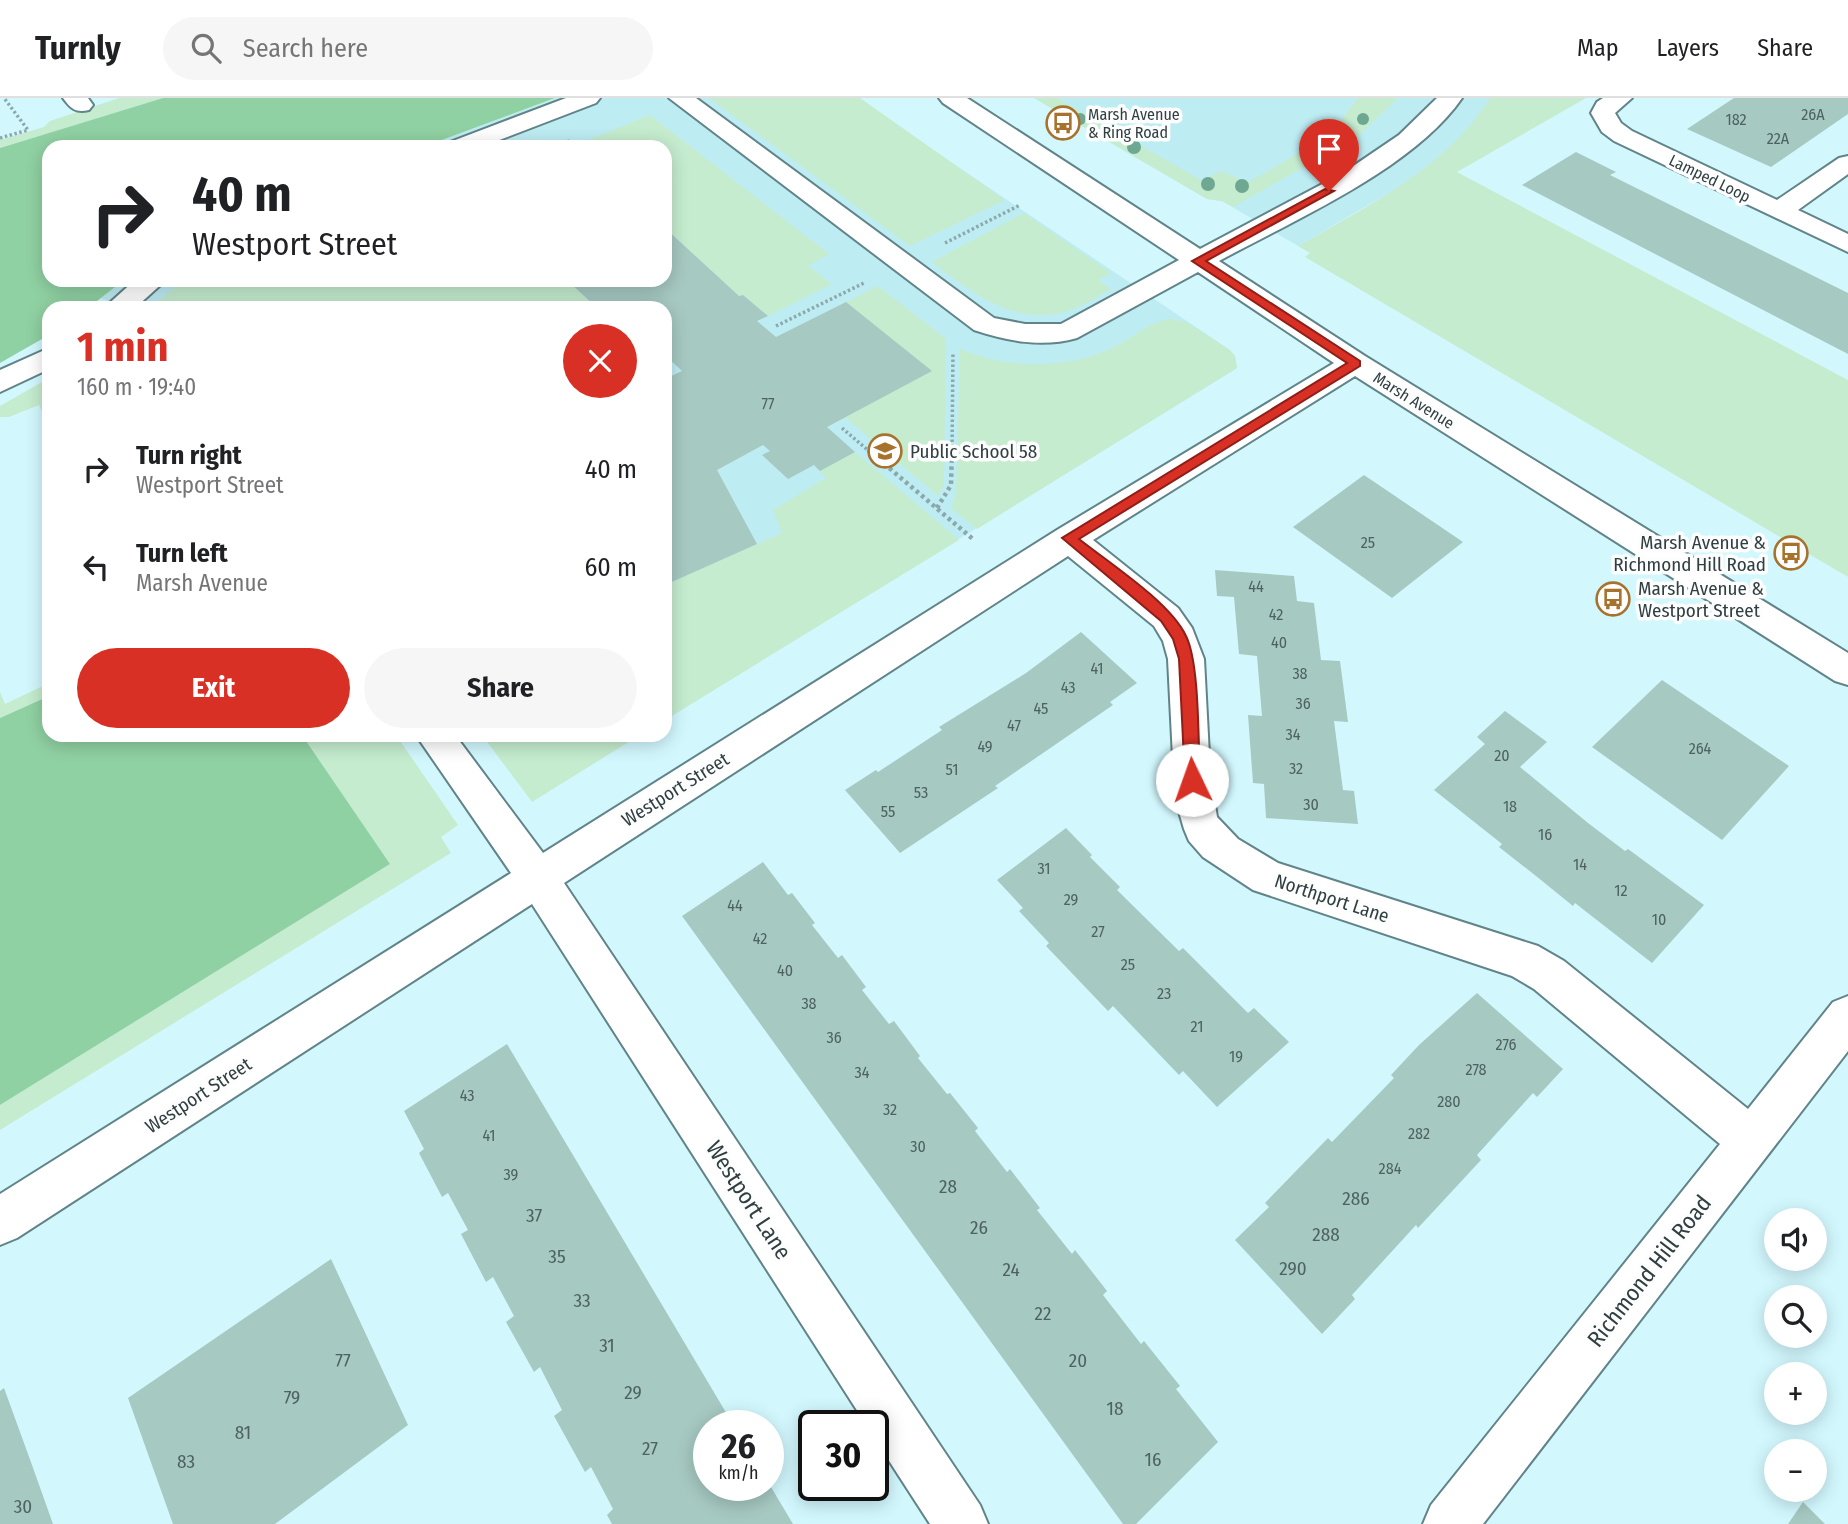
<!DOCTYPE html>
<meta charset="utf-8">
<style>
body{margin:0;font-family:"Fira Sans Condensed",sans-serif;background:#f6f6f6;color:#202124;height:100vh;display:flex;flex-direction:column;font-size:26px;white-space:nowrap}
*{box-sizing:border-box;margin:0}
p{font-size:23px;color:#757577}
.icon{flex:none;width:38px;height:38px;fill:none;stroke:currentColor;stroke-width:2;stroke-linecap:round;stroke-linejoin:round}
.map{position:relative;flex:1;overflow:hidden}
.sheet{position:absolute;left:42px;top:203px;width:630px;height:441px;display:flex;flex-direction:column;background:#fff;border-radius:21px;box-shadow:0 4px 18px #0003}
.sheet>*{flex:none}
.guide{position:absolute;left:42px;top:42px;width:630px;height:147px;border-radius:21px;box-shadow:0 4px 18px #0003;background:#fff;color:#202124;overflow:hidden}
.fabs{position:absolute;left:1764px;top:1110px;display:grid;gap:14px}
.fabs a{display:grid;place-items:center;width:63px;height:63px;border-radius:50%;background:#fff;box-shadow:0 4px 18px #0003;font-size:35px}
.speed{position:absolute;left:693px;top:1312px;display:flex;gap:14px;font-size:35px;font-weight:700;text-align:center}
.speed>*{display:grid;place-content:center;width:91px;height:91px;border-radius:50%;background:#fff;box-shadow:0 4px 18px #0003;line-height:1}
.speed small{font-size:18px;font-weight:400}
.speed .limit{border:4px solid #111;border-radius:10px;background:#fff;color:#111}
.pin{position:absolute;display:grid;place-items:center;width:60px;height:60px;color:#fff;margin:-72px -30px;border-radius:50% 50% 50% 0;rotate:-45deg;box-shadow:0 0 7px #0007}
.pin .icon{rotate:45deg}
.me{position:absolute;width:77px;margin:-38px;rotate:357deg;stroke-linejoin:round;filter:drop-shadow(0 0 5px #0008)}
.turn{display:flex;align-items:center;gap:24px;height:147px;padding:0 35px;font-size:32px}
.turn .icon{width:91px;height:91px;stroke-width:2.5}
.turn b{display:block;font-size:49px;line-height:60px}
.round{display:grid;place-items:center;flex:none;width:74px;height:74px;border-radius:37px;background:#f6f6f6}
.head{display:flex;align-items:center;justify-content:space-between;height:119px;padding:0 35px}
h1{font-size:42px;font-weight:700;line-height:52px;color:#d93025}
.cta{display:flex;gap:14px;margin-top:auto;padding:14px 35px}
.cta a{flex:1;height:80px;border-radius:42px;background:#d93025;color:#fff;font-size:28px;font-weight:700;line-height:80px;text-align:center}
.cta a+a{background:#f6f6f6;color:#202124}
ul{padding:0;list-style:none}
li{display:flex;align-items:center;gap:21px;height:98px;padding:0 35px}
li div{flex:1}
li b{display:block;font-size:26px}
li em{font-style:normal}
header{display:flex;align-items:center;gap:42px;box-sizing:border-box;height:98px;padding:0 35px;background:#fff;border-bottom:2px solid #e0e0e0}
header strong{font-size:33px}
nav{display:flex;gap:38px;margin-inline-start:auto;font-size:24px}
.search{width:490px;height:63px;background:#f6f6f6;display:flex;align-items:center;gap:18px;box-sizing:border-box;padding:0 24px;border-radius:38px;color:#757577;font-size:26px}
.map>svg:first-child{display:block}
.built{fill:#beecf3}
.green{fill:#c5eccf}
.forest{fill:#90d1a3}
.building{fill:#a6c9c2}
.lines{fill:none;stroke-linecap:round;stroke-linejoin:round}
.minor-casing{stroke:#618489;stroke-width:4}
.path-far1{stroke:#8ca8ac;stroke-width:3.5;stroke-dasharray:2.5 2.5;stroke-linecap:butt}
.path{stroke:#8ca8ac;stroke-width:4.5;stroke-dasharray:3.5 3.5;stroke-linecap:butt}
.minor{fill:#fff;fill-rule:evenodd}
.tree{fill:#6ea792}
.route{fill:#d93025;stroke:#8d1f18;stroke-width:2}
.labels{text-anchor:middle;stroke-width:7;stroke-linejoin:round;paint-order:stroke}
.far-poi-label{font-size:16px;fill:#303f41;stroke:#fdfdfd;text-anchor:start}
.number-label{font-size:16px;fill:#4e6261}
.far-street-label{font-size:16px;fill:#303f41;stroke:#fdfdfd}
.poi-label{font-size:19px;fill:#303f41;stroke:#fdfdfd;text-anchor:start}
.street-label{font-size:19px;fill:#303f41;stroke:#fdfdfd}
.near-number-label{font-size:19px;fill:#4e6261}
.near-street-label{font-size:23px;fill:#303f41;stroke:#fdfdfd}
</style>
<header>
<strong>Turnly</strong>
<div class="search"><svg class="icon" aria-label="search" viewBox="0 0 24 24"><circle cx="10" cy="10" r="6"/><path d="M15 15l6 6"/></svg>Search here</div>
<nav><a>Map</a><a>Layers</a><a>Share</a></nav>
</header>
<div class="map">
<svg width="1848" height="1426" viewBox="0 0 1848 1426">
<rect width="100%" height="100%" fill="#d2f8fe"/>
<path class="built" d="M555 0H856L1230 252 1235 258 1237 270 665 622V210H129L100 200 124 182H665V49H423Z
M1034 0H1552L1298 148 1222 103 1207 101Z"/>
<path class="green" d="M119 0H163L0 50V42L44 29 50 23Z
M709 0H860L1005 102 910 148Z
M1034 0H1057L1201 82 1222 73 1247 85 1329 38 1358 0H1398L1357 39 1233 109 1222 103 1207 101Z
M1490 0H1586L1457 74 1848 282V479L1305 159 1310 155 1298 148C1367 108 1447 70 1490 0Z
M650 17 829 156 808 168 832 186 768 218 743 197 739 198 665 130V49L576 47Z
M1024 115 1111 175 1098 182 1111 191C1097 199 1083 208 1068 213 1013 229 972 194 932 164Z
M184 182H567L597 210H156L161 201Z
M878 188 946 241 944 387 938 398 845 319 931 273 846 204Z
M1172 221 1186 224 1230 252 1235 258 1237 270 977 431 951 410 956 395 960 251C1007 272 1072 272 1118 247 1135 238 1152 222 1172 221Z
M49 280V328L39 307 9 319H0V308Z
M855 354 959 442 665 622V487L782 435 773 412 826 380 820 373Z
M49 585V598L0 620V594L5 606Z
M302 637H396L458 727 441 739 451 755 0 1032V1007L390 766Z
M482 637H640L532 704Z"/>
<path class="forest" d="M163 0H555L423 49H49V182H124L88 210H49V237L0 265V50Z
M49 598V637H302L390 766 0 1007V620Z"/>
<path class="building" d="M1734 0H1848V16L1771 69 1687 31Z
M569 41 578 49H550Z
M1576 54 1616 74 1610 77 1848 195V256L1522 87Z
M665 130 739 198 743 197 768 218 757 223 776 239 846 204 932 273 827 329 855 354 820 373 814 367 788 381 762 357 770 353 763 347 717 372 757 446 665 487V281L682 273 665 257V210H597L567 182H665Z
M1364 377 1463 444 1392 500 1293 429Z
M1215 472 1294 478 1297 503 1314 505 1321 562 1340 563 1348 624 1334 623 1343 692 1354 693 1358 726 1266 720 1264 686 1253 685 1248 617 1262 618 1257 558 1239 556 1234 499 1217 498Z
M1081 534 1137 585 1110 604 1113 607 995 688 998 690 900 755 845 692 876 672 878 674 942 632 939 629 1026 575Z
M1662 582 1789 668 1722 742 1592 649Z
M1505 613 1547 644 1520 669 1588 725 1625 753 1628 751 1704 807 1652 865 1575 805 1573 808 1536 778 1499 749 1502 746 1434 692 1485 646 1477 639Z
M1066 730 1092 757 1090 759 1120 789 1117 792 1179 853 1183 850 1248 915 1254 910 1289 944 1217 1009 1183 973 1179 977 1113 908 1108 913 1046 848 1049 845 1019 813 1023 810 997 782Z
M763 764 788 797 792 795 815 825 812 827 838 860 842 857 866 889 862 892 889 926 894 923 920 958 918 960 947 996 950 995 978 1030 975 1033 1007 1074 1010 1071 1040 1110 1037 1112 1072 1156 1075 1152 1107 1193 1103 1197 1141 1246 1144 1243 1180 1288 1176 1291 1218 1344 1136 1426H1123L682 818Z
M1477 895 1563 971 1537 999 1533 995 1477 1057 1481 1062 1418 1130 1416 1127 1352 1197 1355 1201 1322 1236 1235 1142 1269 1109 1265 1105 1328 1040 1332 1044 1394 980 1391 977 1419 947Z
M507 946 734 1328H709V1388H768V1384L793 1426H612L607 1417 613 1411 591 1369 585 1374 554 1318 562 1312 540 1269 534 1274 506 1224 514 1218 493 1179 486 1184 461 1136 468 1132 448 1095 442 1099 419 1055 424 1051 404 1013Z
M331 1161 408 1327 275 1426H173L128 1300Z
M4 1290 32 1367 53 1426H0V1293Z
M1803 1404 1825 1426H1788Z"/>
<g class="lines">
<defs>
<path id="minor" d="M63 0H88L93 7 89 12C76 15 71 11 63 0Z
M566 0H600L596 5 481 49H447L450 44Z
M669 0H696L994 220 1025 226H1061L1179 162 943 5 939 0H967L1200 151 1343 75 1399 37 1437 0H1462C1413 71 1294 122 1219 163L1365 258 1848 555V587L1835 583 1355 278 1093 442 1178 510 1192 530 1204 561 1210 676 1217 719 1238 741 1278 765 1538 848 1564 863 1748 1011 1833 904 1848 898V953L1483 1426H1423L1431 1407 1720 1046 1534 891 1512 878 1253 792 1203 759 1189 743 1184 731 1175 700 1168 561 1163 543 1154 528 1068 458 564 785 980 1407 988 1426H930L873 1338V1328H867L532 806 17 1140 0 1147V1096L511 775 416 637H455L543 755 1057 432 1334 265 1198 174 1077 240C1042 250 1008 243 974 232Z
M1603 0H1632L1615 15 1621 25 1632 33 1777 102 1839 60 1848 58V76L1798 112 1848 136V154L1614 43 1602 34 1591 15 1597 4Z
M135 182H166L135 210H104Z
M49 250V271L0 294V272Z"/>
</defs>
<use href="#minor" class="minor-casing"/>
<path class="path-far1" d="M0 40 28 32 4 0
M945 145 1020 107
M776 228 864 185
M842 330 870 354
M952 354 953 254"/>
<path class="path" d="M868 352 974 442
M937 410 951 387 952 352"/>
<use href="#minor" class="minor"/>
</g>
<g class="tree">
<circle cx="1080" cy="21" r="6"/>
<circle cx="1363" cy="21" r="6"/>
<circle cx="1134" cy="49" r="7"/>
<circle cx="1326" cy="51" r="7"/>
<circle cx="1208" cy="86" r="7"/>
<circle cx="1242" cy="88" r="7"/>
</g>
<path class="route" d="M1325 91 1334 93 1206 163 1360 263V268L1079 441C1109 465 1170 504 1186 538 1200 566 1198 647 1200 682L1198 686H1187L1185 682 1179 561 1173 541 1161 523 1062 440 1347 265 1192 163Z"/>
<defs>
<symbol id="bus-ring" viewBox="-11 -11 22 22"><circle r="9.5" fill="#fdfdfd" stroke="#a7722c" stroke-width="1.5"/><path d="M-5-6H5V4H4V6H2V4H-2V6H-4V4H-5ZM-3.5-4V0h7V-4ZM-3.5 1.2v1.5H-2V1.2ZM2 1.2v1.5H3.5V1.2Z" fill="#a7722c"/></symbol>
<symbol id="school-ring" viewBox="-11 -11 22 22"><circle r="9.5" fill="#fdfdfd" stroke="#a7722c" stroke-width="1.5"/><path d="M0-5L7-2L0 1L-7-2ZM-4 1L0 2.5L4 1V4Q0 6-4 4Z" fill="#a7722c"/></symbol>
</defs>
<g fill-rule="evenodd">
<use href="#bus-ring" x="1044" y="6" width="38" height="38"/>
<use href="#school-ring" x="866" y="334" width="38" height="38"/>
<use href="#bus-ring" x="1772" y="436" width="38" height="38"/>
<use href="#bus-ring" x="1594" y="482" width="38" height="38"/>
</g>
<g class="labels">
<g class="far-poi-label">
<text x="1088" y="22">Marsh Avenue<tspan x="1088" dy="18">&amp; Ring Road</tspan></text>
</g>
<g class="number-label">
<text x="1813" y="22">26A</text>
<text x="1736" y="27">182</text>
<text x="1778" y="46">22A</text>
<text x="768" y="311">77</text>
<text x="1368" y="450">25</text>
<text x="1256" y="494">44</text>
<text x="1276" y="522">42</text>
<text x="1279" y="550">40</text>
<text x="1097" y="576">41</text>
<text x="1300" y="581">38</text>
<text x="1068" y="595">43</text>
<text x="1303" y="611">36</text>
<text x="1041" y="616">45</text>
<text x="1014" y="633">47</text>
<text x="1293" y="642">34</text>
<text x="985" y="654">49</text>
<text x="1700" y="656">264</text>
<text x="1502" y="663">20</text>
<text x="1296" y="676">32</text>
<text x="952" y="677">51</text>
<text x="921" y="700">53</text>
<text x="1311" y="712">30</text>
<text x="1510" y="714">18</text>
<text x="888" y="719">55</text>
<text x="1545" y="742">16</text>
<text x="1580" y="772">14</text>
<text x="1044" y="776">31</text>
<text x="1621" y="798">12</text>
<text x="1071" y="807">29</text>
<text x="735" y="813">44</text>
<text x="1659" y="827">10</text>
<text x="1098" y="839">27</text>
<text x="760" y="846">42</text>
<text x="1128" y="872">25</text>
<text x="785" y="878">40</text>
<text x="1164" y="901">23</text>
<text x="809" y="911">38</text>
<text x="1197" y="934">21</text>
<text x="834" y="945">36</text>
<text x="1506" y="952">276</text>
<text x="1236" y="964">19</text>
<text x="1476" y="977">278</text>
<text x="862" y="980">34</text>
<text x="467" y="1003">43</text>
<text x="1449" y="1009">280</text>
<text x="890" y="1017">32</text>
<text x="1419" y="1041">282</text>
<text x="489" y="1043">41</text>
<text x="918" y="1054">30</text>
<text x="1390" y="1076">284</text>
<text x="511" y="1082">39</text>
</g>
<g class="far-street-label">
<text transform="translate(1710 80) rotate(26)" y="6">Lamped Loop</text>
<text transform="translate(1414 302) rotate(32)" y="6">Marsh Avenue</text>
</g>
<g class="poi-label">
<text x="910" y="360">Public School 58</text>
<text x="1766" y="451" text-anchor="end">Marsh Avenue &amp;<tspan x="1766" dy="22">Richmond Hill Road</tspan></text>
<text x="1638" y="497">Marsh Avenue &amp;<tspan x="1638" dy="22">Westport Street</tspan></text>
</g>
<g class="street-label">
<text transform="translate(675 691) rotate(-32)" y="7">Westport Street</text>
<text transform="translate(1332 800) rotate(18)" y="7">Northport Lane</text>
<text transform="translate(198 997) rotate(-33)" y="7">Westport Street</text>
</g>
<g class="near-number-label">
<text x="948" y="1095">28</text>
<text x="1356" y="1107">286</text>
<text x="534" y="1124">37</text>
<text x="979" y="1136">26</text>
<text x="1326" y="1143">288</text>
<text x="557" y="1165">35</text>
<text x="1293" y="1177">290</text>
<text x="1011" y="1178">24</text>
<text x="582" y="1209">33</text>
<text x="1043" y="1222">22</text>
<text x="607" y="1254">31</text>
<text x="343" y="1269">77</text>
<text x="1078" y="1269">20</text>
<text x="633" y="1301">29</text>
<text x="292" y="1306">79</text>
<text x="1115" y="1317">18</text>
<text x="243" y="1341">81</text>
<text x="650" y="1357">27</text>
<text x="1153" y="1368">16</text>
<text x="186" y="1370">83</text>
<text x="23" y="1415">30</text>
</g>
<g class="near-street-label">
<text transform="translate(749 1102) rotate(57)" y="8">Westport Lane</text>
<text transform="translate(1649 1173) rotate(-52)" y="8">Richmond Hill Road</text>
</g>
</g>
</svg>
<div class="fabs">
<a><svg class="icon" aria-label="sound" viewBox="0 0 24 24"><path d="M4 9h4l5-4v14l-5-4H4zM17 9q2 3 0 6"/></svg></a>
<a><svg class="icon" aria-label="search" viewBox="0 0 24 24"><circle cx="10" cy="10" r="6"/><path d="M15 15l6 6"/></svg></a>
<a>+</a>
<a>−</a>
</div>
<div class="speed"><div>26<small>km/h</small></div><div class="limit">30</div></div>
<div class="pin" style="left:1329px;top:93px;background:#d93025"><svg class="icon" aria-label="arrive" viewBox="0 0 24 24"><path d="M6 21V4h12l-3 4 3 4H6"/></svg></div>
<svg class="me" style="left:1192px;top:682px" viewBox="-20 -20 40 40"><circle r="19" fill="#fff"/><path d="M0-13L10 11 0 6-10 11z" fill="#d93025"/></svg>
<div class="guide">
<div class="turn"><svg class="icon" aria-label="right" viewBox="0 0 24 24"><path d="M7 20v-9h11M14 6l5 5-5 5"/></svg><div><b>40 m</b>Westport Street</div></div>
</div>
<section class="sheet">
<div class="head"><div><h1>1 min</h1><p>160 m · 19:40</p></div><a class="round" style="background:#d93025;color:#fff"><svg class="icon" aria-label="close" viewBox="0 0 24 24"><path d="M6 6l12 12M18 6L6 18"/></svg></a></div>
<ul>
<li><svg class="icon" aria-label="right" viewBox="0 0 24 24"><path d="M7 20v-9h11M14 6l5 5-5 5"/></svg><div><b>Turn right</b><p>Westport Street</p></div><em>40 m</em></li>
<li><svg class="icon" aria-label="left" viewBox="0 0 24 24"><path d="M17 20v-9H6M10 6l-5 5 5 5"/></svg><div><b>Turn left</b><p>Marsh Avenue</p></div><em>60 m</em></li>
</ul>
<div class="cta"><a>Exit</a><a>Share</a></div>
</section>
</div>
